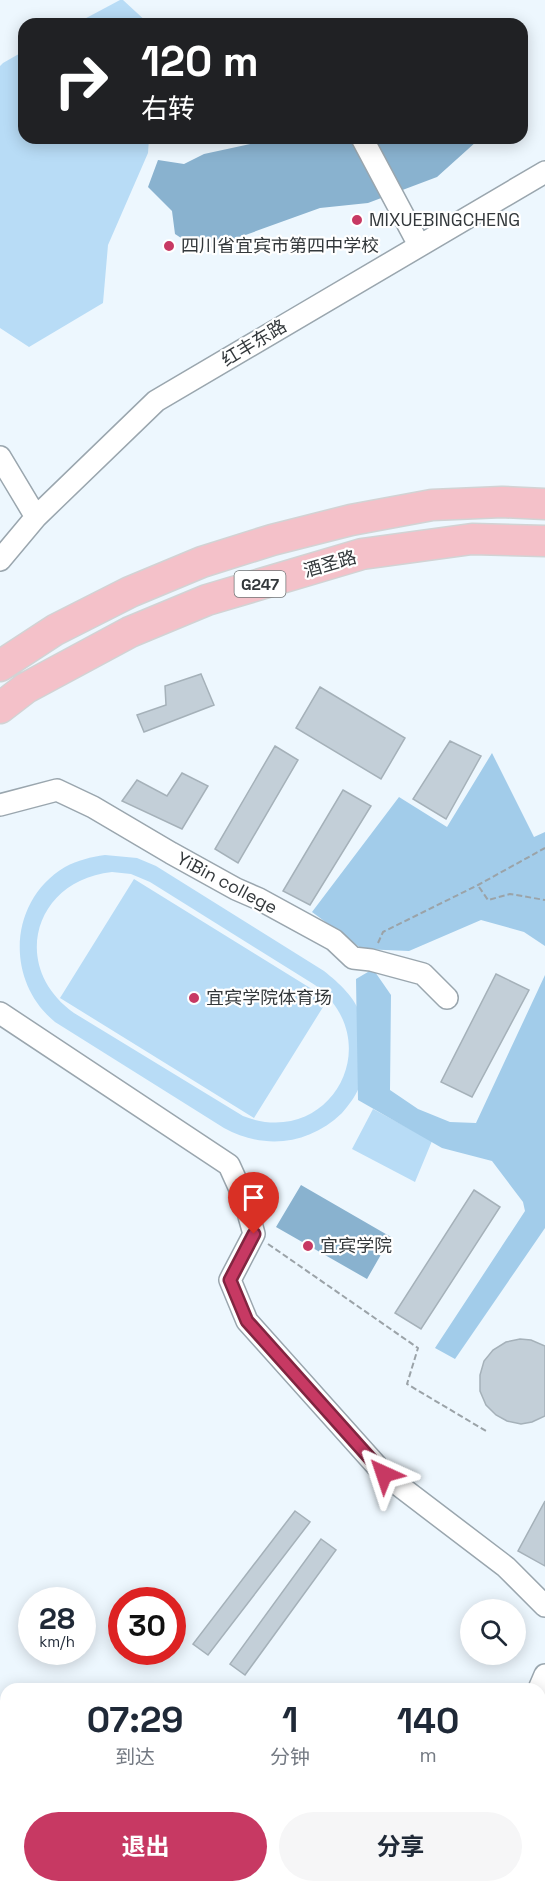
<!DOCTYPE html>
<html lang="zh">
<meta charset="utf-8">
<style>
body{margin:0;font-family:"Space Grotesk","Noto Sans SC",sans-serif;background:#f6f6f7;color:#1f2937;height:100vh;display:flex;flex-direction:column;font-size:22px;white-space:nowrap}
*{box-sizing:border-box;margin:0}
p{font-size:20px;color:#747a83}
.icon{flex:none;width:33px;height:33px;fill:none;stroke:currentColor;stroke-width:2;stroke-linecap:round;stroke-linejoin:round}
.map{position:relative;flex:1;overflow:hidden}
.side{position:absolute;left:0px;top:1683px;width:546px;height:210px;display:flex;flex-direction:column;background:#fff;border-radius:18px 18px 0 0;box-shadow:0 3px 15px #0003}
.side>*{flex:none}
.banner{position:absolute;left:18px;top:18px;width:510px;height:126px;border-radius:18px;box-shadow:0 3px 15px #0003;background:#202124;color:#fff;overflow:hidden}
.tools{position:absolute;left:460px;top:1599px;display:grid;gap:12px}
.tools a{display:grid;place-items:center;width:66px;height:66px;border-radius:50%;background:#fff;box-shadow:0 3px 15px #0003;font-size:30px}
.speed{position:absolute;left:18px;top:1587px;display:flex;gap:12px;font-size:30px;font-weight:700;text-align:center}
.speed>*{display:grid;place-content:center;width:78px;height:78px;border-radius:50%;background:#fff;box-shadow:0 3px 15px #0003;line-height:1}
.speed small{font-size:15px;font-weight:400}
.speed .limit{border:9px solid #d22;background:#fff;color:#111}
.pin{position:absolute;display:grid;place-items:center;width:51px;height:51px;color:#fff;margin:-62px -26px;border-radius:50% 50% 50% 0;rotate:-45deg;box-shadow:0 0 6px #0007}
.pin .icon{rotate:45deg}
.me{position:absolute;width:66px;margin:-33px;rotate:318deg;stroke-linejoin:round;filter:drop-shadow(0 0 4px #0008)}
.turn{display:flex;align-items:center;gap:21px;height:126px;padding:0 24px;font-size:27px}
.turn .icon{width:78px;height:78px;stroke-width:2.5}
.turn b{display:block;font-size:42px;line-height:51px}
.eta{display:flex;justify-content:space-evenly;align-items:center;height:102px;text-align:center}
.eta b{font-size:36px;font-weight:700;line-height:42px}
.action{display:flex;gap:12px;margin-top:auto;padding:12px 24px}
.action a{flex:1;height:69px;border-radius:36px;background:#c73963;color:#fff;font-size:24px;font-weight:700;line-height:69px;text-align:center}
.action a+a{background:#f6f6f7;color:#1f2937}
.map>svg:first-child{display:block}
.green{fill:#b8dcf6;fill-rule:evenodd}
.forest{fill:#a2ccea}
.water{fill:#89b2cf}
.building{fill:#c3cfd8;stroke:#a5b1b9;stroke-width:1.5}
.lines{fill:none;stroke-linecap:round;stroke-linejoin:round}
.minor-casing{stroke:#9aa6ae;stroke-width:24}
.highway-casing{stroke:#d2d3d4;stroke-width:33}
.path{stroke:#9ba3a8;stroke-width:2;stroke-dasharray:6 3;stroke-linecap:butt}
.minor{stroke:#fff;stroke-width:21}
.highway{stroke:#f4c1c9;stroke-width:30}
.route-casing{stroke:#812540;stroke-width:15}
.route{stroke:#c73963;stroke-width:10}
.poi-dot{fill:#c73963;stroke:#fff;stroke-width:2}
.labels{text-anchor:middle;stroke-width:4.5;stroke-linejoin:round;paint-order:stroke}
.shield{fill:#fff;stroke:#707476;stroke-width:1.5}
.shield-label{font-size:16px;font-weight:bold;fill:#33383b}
.poi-label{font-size:18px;fill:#33383b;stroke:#fff;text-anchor:start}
.street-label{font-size:18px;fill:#33383b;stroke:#fff}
</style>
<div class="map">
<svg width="545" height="1893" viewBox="0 0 545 1893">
<rect width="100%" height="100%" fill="#edf7fe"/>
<path class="green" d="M120 0H123L149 24H75Z
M24 51V138H149L148 153 108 245 103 303 29 347 0 328V66L3 63Z
M105 855 137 858 156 866 324 971C339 983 356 998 361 1017 364 1027 361 1039 361 1049 361 1059 363 1072 361 1082 358 1093 349 1105 342 1113 309 1145 264 1150 224 1128L55 1022C5 981 8 901 65 867 78 860 91 857 105 855ZM112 872 131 874 150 882 315 985C390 1043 329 1150 243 1116L74 1013C9 967 34 880 112 872Z
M134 879 328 999 254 1118 60 998Z
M373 1109 432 1141 415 1182 352 1149Z"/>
<path class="forest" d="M492 753 534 837 545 832V946L524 932 481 920 409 951 362 949 312 912 399 797 447 827Z
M373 969 391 995 390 1090 418 1109 450 1122 476 1123 545 975V1228L455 1359 435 1348 525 1211 523 1202 492 1161 442 1148 358 1100 356 979Z"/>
<path class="water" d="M272 138H476L477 141 437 177 368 203 320 208 201 251 175 234 172 211 148 187 158 160 184 164 204 154 260 142Z
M301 1185 391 1237 367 1279 276 1227Z"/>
<path class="building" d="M201 674 214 705 144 732 137 715 166 705 165 686Z
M320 687 405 738 381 779 296 728Z
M450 741 481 756 446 819 413 799Z
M275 746 298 760 238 863 215 849Z
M182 773 208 786 182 829 122 801 137 780 167 796Z
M343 790 371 806 310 905 283 891Z
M496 974 529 990 472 1097 441 1082Z
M474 1190 500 1207 421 1329 395 1313Z
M520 1339 531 1340 545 1346V1416L532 1422 521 1424 507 1421 496 1415 486 1405 480 1391V1375L484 1361 493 1350 506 1342Z
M545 1501V1566L518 1551Z
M295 1511 310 1522 208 1655 193 1644Z
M321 1539 336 1550 245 1675 230 1664Z"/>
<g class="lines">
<defs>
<path id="minor" d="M362 138 419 245
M0 457 36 517
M0 560 36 517 156 401 545 172
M0 805 57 790 93 807 171 853 236 889 259 899 334 940 353 958 371 960 423 974 447 998
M0 1013 229 1165 244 1198 254 1234 230 1280 247 1321 384 1474 506 1567 545 1606
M539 1689 545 1675
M491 1887 492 1893"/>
<path id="highway" d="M0 666 55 630 130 592 202 562 272 540 351 520 432 505 502 502 545 504
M0 708 26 688 130 632 207 600 362 554 472 539 545 541"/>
</defs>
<use href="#minor" class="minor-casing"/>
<use href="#highway" class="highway-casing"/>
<path class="path" d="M479 887 488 900 510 894 545 900
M378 943 383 932 478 885 545 848
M268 1244 418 1348 407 1384 486 1431"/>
<use href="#minor" class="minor"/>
<use href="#highway" class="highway"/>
</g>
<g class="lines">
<defs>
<path id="route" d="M254 1234 230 1280 247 1321 384 1474"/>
</defs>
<use href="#route" class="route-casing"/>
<use href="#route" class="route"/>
</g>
<g class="poi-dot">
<circle cx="357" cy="220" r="6"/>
<circle cx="169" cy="246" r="6"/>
<circle cx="194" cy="998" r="6"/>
<circle cx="308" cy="1246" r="6"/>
</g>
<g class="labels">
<rect class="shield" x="234.5" y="571" width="51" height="26" rx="4.5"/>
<g class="shield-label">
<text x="260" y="590">G247</text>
</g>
<g class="poi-label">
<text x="369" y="226">MIXUEBINGCHENG</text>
<text x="181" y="252">四川省宜宾市第四中学校</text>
<text x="206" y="1004">宜宾学院体育场</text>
<text x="320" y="1252">宜宾学院</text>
</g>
<g class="street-label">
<text transform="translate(254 343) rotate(-31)" y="6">红丰东路</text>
<text transform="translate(330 564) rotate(-16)" y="6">酒圣路</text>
<text transform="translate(227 883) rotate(28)" y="6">YiBin college</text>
</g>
</g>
</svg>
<div class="tools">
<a><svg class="icon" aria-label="search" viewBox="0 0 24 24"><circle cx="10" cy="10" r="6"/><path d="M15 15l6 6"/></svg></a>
</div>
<div class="speed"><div>28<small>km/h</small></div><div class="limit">30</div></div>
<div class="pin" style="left:254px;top:1234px;background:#d93025"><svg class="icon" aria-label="arrive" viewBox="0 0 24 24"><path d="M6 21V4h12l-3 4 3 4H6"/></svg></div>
<svg class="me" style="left:384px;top:1474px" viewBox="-20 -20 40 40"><path d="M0-17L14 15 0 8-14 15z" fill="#c73963" stroke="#fff" stroke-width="4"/></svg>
<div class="banner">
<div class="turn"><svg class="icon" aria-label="right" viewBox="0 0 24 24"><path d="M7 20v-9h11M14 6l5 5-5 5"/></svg><div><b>120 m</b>右转</div></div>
</div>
<section class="side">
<div class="eta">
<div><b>07:29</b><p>到达</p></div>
<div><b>1</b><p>分钟</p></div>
<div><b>140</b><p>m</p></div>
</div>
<div class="action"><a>退出</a><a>分享</a></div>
</section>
</div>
